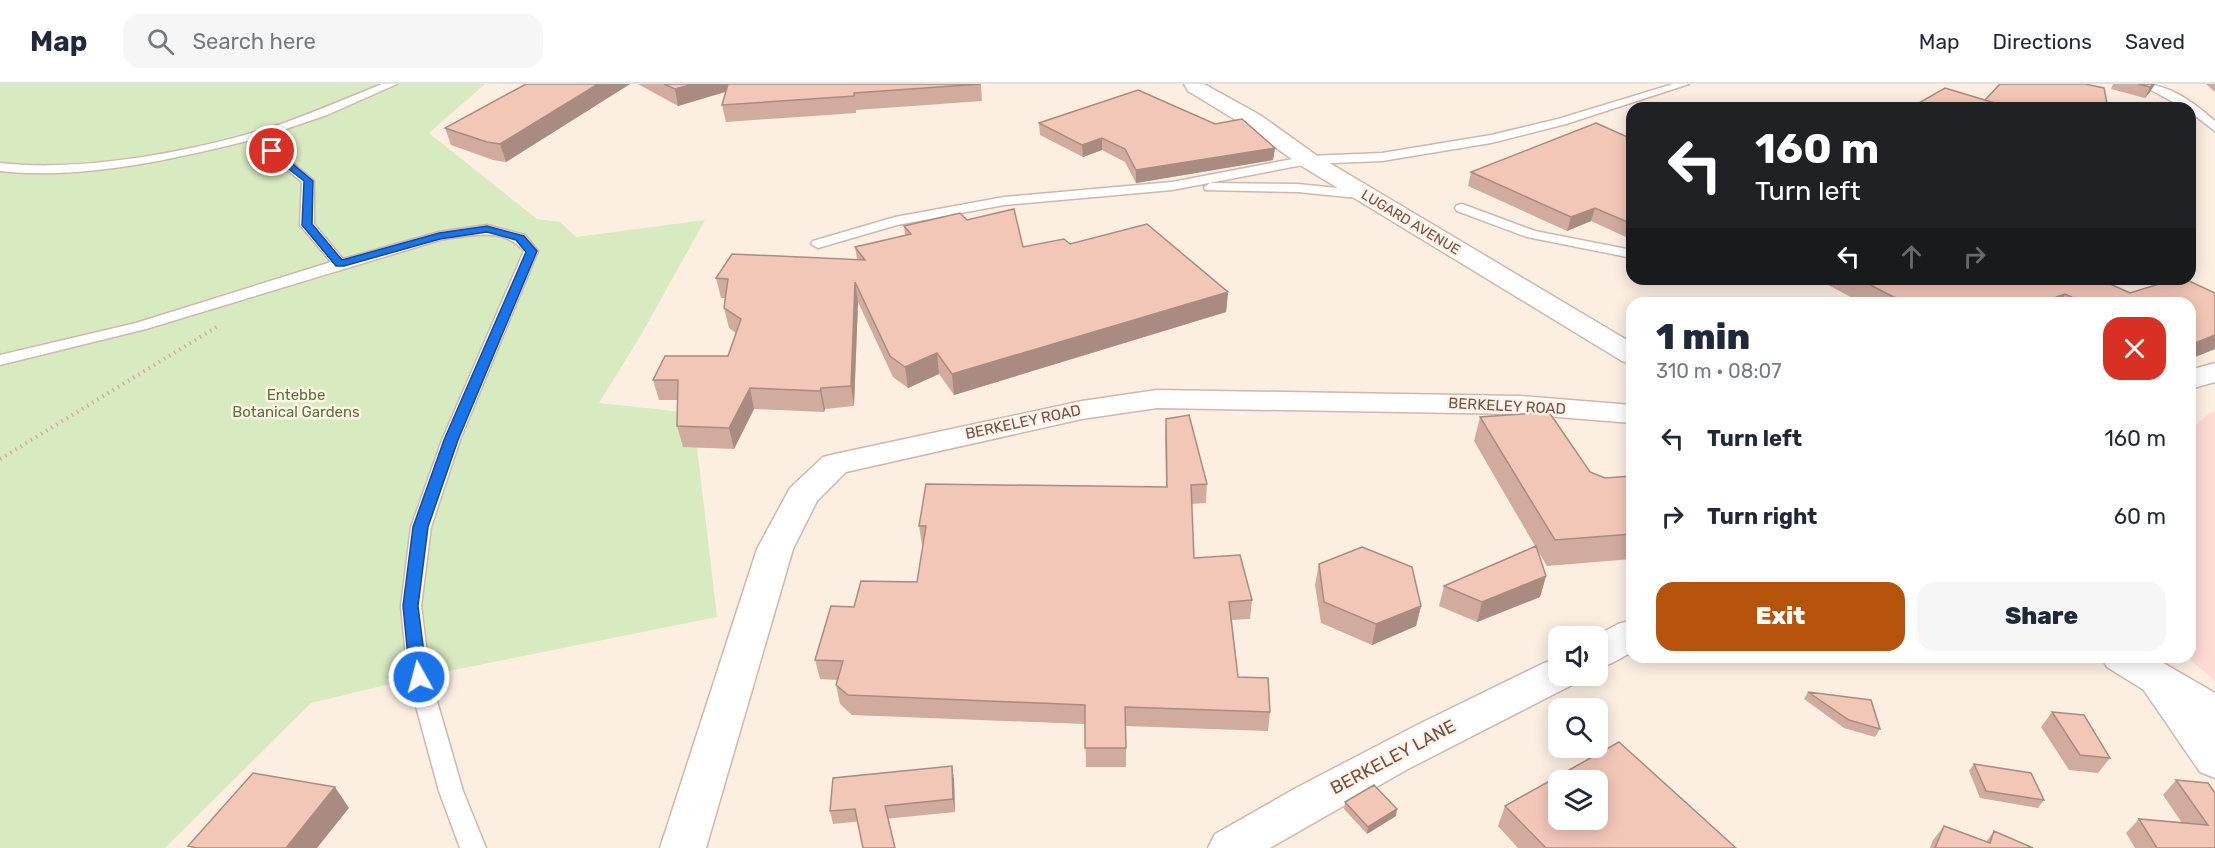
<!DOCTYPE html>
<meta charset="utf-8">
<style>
body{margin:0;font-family:Rubik,sans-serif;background:#f6f6f7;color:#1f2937;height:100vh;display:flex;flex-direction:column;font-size:22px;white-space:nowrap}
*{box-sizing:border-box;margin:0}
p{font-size:20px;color:#747a83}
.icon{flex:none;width:33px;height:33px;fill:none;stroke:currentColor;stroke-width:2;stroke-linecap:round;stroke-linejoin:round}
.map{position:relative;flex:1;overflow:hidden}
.details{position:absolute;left:1626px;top:213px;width:570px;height:366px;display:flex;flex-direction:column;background:#fff;border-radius:18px;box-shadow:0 3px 15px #0003}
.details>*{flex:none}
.hud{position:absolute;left:1626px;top:18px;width:570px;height:183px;border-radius:18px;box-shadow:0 3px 15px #0003;background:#202124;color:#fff;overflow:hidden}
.tools{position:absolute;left:1548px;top:542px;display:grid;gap:12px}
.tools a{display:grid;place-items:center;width:60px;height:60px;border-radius:12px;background:#fff;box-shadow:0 3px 15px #0003;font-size:30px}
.pin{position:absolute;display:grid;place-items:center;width:51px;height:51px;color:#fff;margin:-26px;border:3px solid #fff;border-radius:50%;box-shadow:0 2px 6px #0007}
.me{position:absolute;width:66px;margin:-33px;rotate:353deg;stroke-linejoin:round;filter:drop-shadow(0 0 4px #0008)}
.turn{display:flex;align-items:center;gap:21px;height:126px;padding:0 30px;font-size:27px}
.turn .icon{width:78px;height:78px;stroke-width:2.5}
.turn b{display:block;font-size:42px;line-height:51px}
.lanes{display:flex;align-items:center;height:57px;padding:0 30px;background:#0003;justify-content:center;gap:30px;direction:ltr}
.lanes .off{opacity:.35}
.round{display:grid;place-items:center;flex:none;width:63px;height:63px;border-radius:18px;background:#f6f6f7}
.head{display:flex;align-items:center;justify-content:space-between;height:102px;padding:0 30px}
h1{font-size:36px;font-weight:800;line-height:45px}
.action{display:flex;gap:12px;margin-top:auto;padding:12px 30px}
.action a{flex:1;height:69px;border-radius:18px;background:#b45309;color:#fff;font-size:24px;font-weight:800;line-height:69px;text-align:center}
.action a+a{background:#f6f6f7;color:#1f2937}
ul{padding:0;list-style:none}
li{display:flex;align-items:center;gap:18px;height:78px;padding:0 30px}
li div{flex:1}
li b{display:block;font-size:22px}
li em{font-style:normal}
header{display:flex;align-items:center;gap:36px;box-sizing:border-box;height:84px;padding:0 30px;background:#fff;border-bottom:2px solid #e0e1e3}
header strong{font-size:28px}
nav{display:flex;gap:33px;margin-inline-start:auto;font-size:21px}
.search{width:420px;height:54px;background:#f6f6f7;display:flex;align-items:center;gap:15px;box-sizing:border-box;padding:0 21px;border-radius:18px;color:#747a83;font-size:22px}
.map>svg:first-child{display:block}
.commercial{fill:#fedbd5}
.green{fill:#d8eac0}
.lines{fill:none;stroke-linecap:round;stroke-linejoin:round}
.service-casing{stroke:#d0b6ab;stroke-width:3}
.minor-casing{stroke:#d0b6ab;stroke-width:3}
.tertiary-casing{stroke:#d0b6ab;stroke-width:3}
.path{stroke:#d8aa9c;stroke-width:4;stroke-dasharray:1.5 4.5;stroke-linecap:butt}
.service{fill:#fff;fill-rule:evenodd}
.minor{fill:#fff;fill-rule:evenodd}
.tertiary{fill:#fff;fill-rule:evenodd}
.wall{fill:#d1ab9e}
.shaded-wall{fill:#aa8b81}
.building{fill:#f3c7b8;stroke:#aa8b81;stroke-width:1.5;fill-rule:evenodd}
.route{fill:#1a73e8;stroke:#114b97;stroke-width:1.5}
.labels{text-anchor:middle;stroke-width:5;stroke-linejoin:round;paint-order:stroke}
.far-street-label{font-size:14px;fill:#755148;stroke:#fff3e8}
.park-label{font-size:15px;fill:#56753c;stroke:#fff3e8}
.street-label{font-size:15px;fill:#755148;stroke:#fff3e8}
.near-street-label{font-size:18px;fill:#755148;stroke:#fff3e8}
</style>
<header>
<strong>Map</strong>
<div class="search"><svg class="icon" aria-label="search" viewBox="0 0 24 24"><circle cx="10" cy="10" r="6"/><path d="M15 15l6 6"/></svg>Search here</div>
<nav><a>Map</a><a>Directions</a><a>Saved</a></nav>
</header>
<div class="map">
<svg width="2215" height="764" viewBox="0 0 2215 764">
<rect width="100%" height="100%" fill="#fdeee2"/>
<path class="commercial" d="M2215 328V597L2187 573H2190V346L2210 329Z"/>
<path class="green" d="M0 0H485L429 49 537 135 560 138 576 153 705 136 641 251 599 319 693 329 717 533 419 593 311 619 165 764H0Z"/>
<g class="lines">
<defs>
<path id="service" d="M382 0H397L327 31 262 53 314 97V140L343 175 439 148 487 141 525 151 538 167 460 356 431 443 421 522 430 593 463 707 486 764H460L439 707 408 593 401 522 411 443 442 356 524 167C503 142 469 152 440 156L146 245 0 281V271L136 239 331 178 300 141 302 98 251 56C170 76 83 96 0 87V79C83 89 205 66 284 39 317 27 350 13 382 0Z
M1673 0H1689L1566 40 1491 59 1382 77 1308 80 1172 106 1004 121 897 141 818 164 811 160 813 157 895 133 1004 113 1172 98 1308 72 1382 69 1491 51 1558 35Z
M2140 0C2170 0 2193 18 2215 37V47L2190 28V24H2184Z
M1210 99 1298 100 1367 107 1374 111 1367 115 1298 108 1205 106 1204 103Z
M1462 120 1535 147 1632 166V174L1527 153 1457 127 1455 124 1457 121Z"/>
<path id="minor" d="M2215 279V298L2190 305V286Z
M1157 306 1520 312 1632 321V339L1520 330 1157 324 1082 335 846 388 817 417 793 465 706 764H660L757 465 790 404 823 373 835 370 1082 317Z
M1632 536V568L1612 579 1598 584 1596 552 1618 540Z
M1558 575V591H1577L1572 601 1408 685 1270 764H1208L1215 750 1296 704 1419 640 1544 579Z
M2156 580 2170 584 2215 643V694L2200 688 2136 595 2142 584Z"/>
<path id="tertiary" d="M1184 0H1204L1260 31 1316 71 1632 259V280L1622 277 1300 81 1244 41 1188 7Z
M2101 573H2153L2215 609V645L2200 641 2107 583Z"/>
</defs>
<use href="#service" class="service-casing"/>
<use href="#minor" class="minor-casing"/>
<use href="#tertiary" class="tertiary-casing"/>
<path class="path" d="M0 375 220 241"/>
<use href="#service" class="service"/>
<use href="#minor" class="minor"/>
<use href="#tertiary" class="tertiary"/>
</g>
<path class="wall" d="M526 0H630L506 78 493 76 451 61 445 44Z
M638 0H981L982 17 856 26V29L726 38 722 21 726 8 678 22Z
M2113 0H2155L2150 8 2145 14 2111 5Z
M2206 0H2215V8Z
M1039 39 1215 40 1275 64 1273 76 1136 99 1125 78 1102 66 1083 73 1040 51Z
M1632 55V151L1628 154 1591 137 1567 147 1468 102 1471 88Z
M967 136 1023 163 1070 160 1228 208 1226 228 954 311 939 290 908 304 893 293 858 218 854 322 825 325 824 328 754 325 734 365 683 363 677 342 678 316H659L653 296 728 272 736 249 729 244 724 224 725 214H721L716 194 857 175 855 163 905 151 904 142Z
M1817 195H2099L2130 209H2215V265L2190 275V219H1862Z
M1480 333 1590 388 1605 394 1632 392V475L1547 482 1538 467 1546 492 1540 513 1477 538 1439 522 1444 502 1535 462 1474 357Z
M1166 335 1207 400 1206 419 1191 420 1194 474 1252 516 1250 535 1232 536 1238 593 1270 628 1268 647 1126 642V683H1086L1085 640 852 631 840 620 836 601 837 596 820 595 815 576 854 523 917 498 923 461H922L919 442 1166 403 1165 353Z
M1319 480 1421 522 1416 542 1372 561 1321 539 1315 501Z
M1808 608 1880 645 1875 653 1844 644 1804 615Z
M2052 628 2110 674 2098 689 2069 686 2041 643Z
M1974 680 2044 716 2038 724 1980 714 1969 687Z
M954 695 955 728 833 740 830 727Z
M2176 696 2208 699 2215 764H2135L2126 749 2139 735 2182 739 2163 711Z
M1345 718 1396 732 1367 750 1344 725Z
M1505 722 1736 764H1518L1498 742Z
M1944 742 1986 758 1994 747 2033 764H1930L1933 756Z"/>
<path class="shaded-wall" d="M598 0H630L506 78 500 60Z
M693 0H733L734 5 678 22 675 5Z
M2154 0H2155L2150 8 2145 14 2150 3Z
M1102 54V66L1083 73 1082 61Z
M1275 64 1273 76 1136 99V86Z
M1595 124 1591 137 1567 147 1571 133Z
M1632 139V151L1628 154Z
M855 198 858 218 854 322 851 302Z
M1228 208 1226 228 954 311 952 290Z
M2065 210 2060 219H2039Z
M2215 251V265L2190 275V261Z
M937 269 939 290 908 304 905 283Z
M750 304 754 325 734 365 729 344Z
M821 304 825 325 824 328 820 307Z
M1546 492 1540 513 1477 538 1482 518Z
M1421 522 1416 542 1372 561 1376 540Z
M952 682 954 695 955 728 953 715Z
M335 703 349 724 317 764H286Z
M1397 725 1396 732 1367 750 1368 743Z"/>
<path class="building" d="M526 0H598L500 60 487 58 445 44Z
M664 0H693L675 5Z
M728 0H981L854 9V12L722 21Z
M2000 0H2085L2104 4 2108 24H2003L1997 22 1998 20 1985 16Z
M2138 0H2154L2150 3Z
M1945 4 1998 20 1991 24H1910Z
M1138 6 1215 40 1242 35 1275 64 1136 86 1125 65 1102 54 1082 61 1039 39Z
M1596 39 1632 55V140L1595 124 1571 133 1471 88Z
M1014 125 1023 163 1064 155 1070 160 1147 140 1228 208 952 290 937 269 905 283 890 272 855 198 851 302 821 304 820 307 750 304 729 344 677 342 678 296H653L665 272H728L741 235 724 224 728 195 716 194 732 170 865 176 855 163 911 150 904 142 960 129 967 136Z
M1859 195H2099L2130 209 2175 195H2185L2215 209V251L2190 261V219H2085L2065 210 2039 219H1905Z
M1549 328 1590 388 1605 394 1632 392V450L1555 456 1480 333Z
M1189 331 1207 400 1191 401 1194 474 1240 471 1252 516 1229 518 1238 593 1268 594 1270 628 1125 623 1126 664H1085V621L848 611 836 601 843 577 815 576 831 522 854 523 861 497 917 498 926 442H919L926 400 1167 403 1166 335Z
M1536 462 1546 492 1482 518 1444 502Z
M1362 463 1412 483 1421 522 1376 540 1324 518 1319 480Z
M1808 608 1871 616 1880 645 1849 636Z
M2052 628 2084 631 2110 674 2080 671Z
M1619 658 1736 764H1546L1505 722ZM1558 696H1598V735H1558Z
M1974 680 2031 689 2044 716 1986 707Z
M952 682 953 715 885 722 895 764H863L855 725 830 727 833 694Z
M253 689 335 703 286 764H197L188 762Z
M2176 696 2208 699 2215 709V764H2157L2139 735 2208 741Z
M1374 701 1397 725 1368 743 1345 718Z
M1944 742 1990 759 1994 747 2033 764H1935Z"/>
<path class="route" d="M268 65H275L313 97 312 140 342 176 439 149 487 142 524 152 537 167 458 356 428 443 418 522 427 593 425 598 419 599 413 598 410 593 403 522 413 443 444 356 526 168 516 156 487 148 440 155 344 182H336L302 141 304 97 268 69Z"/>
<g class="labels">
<g class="far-street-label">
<text transform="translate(1411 138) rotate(31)" y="5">LUGARD AVENUE</text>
</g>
<g class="park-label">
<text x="296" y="316">Entebbe<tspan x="296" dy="17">Botanical Gardens</tspan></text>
</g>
<g class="street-label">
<text transform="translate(1507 322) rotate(3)" y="5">BERKELEY ROAD</text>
<text transform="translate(1023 338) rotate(-12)" y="5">BERKELEY ROAD</text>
</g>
<g class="near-street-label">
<text transform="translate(1393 673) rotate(-28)" y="6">BERKELEY LANE</text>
</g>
</g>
</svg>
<div class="tools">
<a><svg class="icon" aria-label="sound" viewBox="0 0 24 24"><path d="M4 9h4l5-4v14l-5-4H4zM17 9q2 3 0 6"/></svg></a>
<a><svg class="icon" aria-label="search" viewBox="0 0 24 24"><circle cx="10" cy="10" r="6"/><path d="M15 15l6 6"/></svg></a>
<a><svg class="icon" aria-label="layers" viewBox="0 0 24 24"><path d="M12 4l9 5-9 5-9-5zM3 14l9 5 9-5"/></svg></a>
</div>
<div class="pin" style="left:272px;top:67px;background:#d93025"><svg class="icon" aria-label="arrive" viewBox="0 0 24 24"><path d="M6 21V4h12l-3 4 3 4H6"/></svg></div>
<svg class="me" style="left:419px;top:593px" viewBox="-20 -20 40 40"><circle r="17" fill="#1a73e8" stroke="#fff" stroke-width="3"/><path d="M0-11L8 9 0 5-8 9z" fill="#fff"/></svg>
<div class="hud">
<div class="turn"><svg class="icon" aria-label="left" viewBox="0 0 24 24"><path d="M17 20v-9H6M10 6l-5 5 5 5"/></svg><div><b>160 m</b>Turn left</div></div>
<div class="lanes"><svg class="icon" aria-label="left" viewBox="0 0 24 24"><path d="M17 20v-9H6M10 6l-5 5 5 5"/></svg><svg class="icon off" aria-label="ahead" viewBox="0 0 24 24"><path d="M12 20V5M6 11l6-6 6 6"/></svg><svg class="icon off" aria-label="right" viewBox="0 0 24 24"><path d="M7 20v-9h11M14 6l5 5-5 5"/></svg></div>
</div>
<section class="details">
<div class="head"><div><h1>1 min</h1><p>310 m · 08:07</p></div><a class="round" style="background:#d93025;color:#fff"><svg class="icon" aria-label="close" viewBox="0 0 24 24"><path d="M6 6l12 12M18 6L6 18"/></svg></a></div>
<ul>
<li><svg class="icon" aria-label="left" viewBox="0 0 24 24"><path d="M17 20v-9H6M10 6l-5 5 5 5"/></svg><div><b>Turn left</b></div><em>160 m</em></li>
<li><svg class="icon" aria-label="right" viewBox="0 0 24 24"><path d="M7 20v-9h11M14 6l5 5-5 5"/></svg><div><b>Turn right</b></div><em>60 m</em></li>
</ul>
<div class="action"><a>Exit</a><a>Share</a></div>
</section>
</div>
